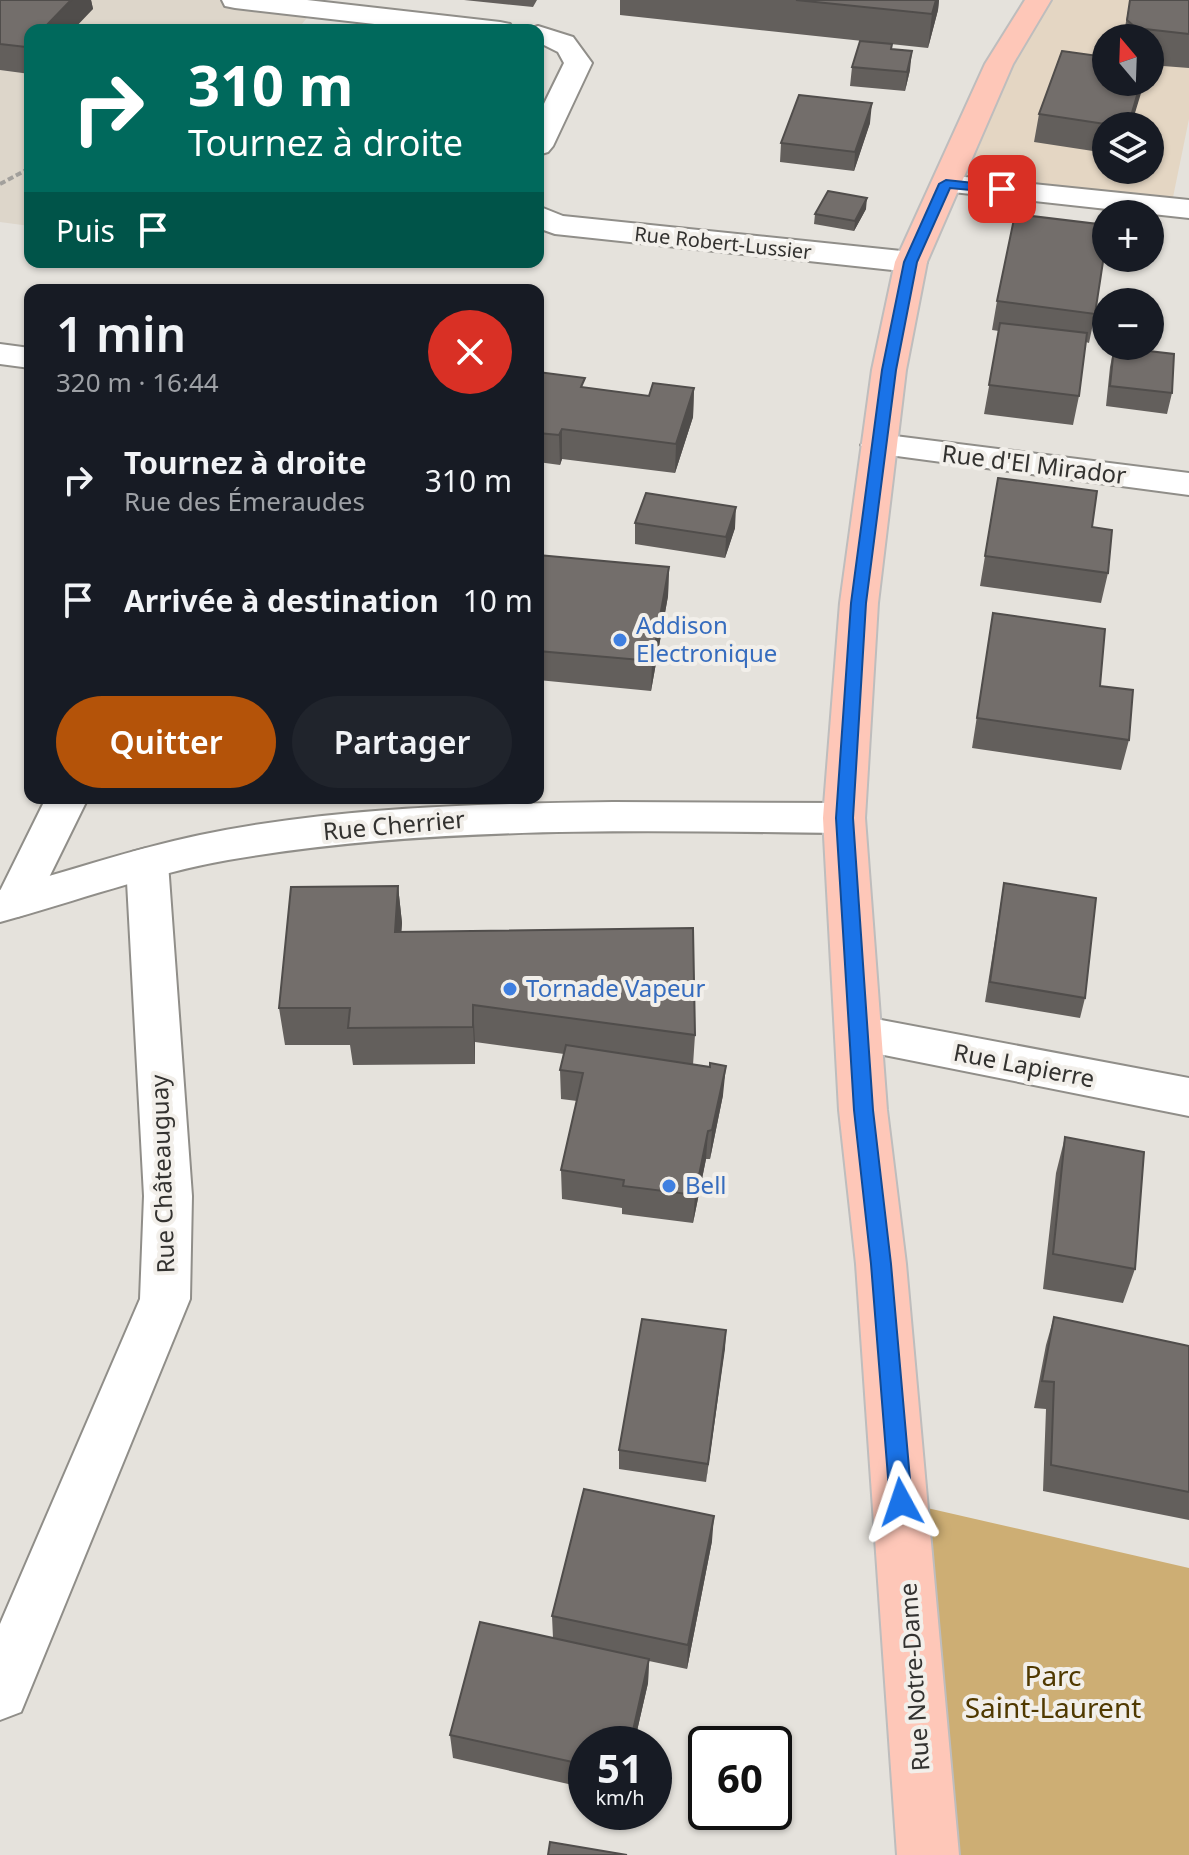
<!DOCTYPE html>
<html lang="fr">
<meta charset="utf-8">
<style>
body{margin:0;font-family:"Noto Sans",sans-serif;background:#20242c;color:#f1f3f6;height:100vh;display:flex;flex-direction:column;font-size:30px;white-space:nowrap}
*{box-sizing:border-box;margin:0}
p{font-size:26px;color:#9ea1a6}
.icon{flex:none;width:44px;height:44px;fill:none;stroke:currentColor;stroke-width:2;stroke-linecap:round;stroke-linejoin:round}
.map{position:relative;flex:1;overflow:hidden}
.side{position:absolute;left:24px;top:284px;width:520px;height:520px;display:flex;flex-direction:column;background:#171b24;border-radius:16px;box-shadow:0 2px 6px #0004}
.side>*{flex:none}
.hud{position:absolute;left:24px;top:24px;width:520px;height:244px;border-radius:16px;box-shadow:0 2px 6px #0004;background:#00695c;color:#fff;overflow:hidden}
.needle{width:52px;rotate:341deg}
.fabs{position:absolute;left:1092px;top:24px;display:grid;gap:16px}
.fabs a{display:grid;place-items:center;width:72px;height:72px;border-radius:50%;background:#171b24;box-shadow:0 2px 6px #0004;font-size:40px}
.speed{position:absolute;left:568px;top:1726px;display:flex;gap:16px;font-size:40px;font-weight:700;text-align:center}
.speed>*{display:grid;place-content:center;width:104px;height:104px;border-radius:50%;background:#171b24;box-shadow:0 2px 6px #0004;line-height:1}
.speed small{font-size:20px;font-weight:400}
.speed .limit{border:4px solid #111;border-radius:12px;background:#fff;color:#111}
.pin{position:absolute;display:grid;place-items:center;width:68px;height:68px;color:#fff;margin:-34px;border-radius:16px;box-shadow:0 4px 12px #0006}
.me{position:absolute;width:88px;margin:-44px;rotate:355deg;stroke-linejoin:round;filter:drop-shadow(0 0 6px #0008)}
.turn{display:flex;align-items:center;gap:28px;height:168px;padding:0 32px;font-size:36px}
.turn .icon{width:104px;height:104px;stroke-width:2.5}
.turn b{display:block;font-size:56px;line-height:68px}
.then{display:flex;align-items:center;height:76px;padding:0 32px;background:#0003;gap:16px;font-size:30px}
.round{display:grid;place-items:center;flex:none;width:84px;height:84px;border-radius:42px;background:#20242c}
.overview{display:flex;align-items:center;justify-content:space-between;height:136px;padding:0 32px}
h1{font-size:48px;font-weight:600;line-height:60px}
.primary-button{display:flex;gap:16px;margin-top:auto;padding:16px 32px}
.primary-button a{flex:1;height:92px;border-radius:48px;background:#b45309;color:#fff;font-size:32px;font-weight:600;line-height:92px;text-align:center}
.primary-button a+a{background:#20242c;color:#f1f3f6}
ul{padding:0;list-style:none}
li{display:flex;align-items:center;gap:24px;height:120px;padding:0 32px}
li div{flex:1}
li b{display:block;font-size:30px}
li em{font-style:normal}
.map>svg:first-child{display:block}
.commercial{fill:#e4d6c3;fill-rule:evenodd}
.built{fill:#ddd6ca}
.green{fill:#cdae74}
.lines{fill:none;stroke-linecap:round;stroke-linejoin:round}
.street-casing{stroke:#908e89;stroke-width:4}
.secondary-casing{stroke:#908e89;stroke-width:4}
.primary-casing{stroke:#bebdbd;stroke-width:4}
.path{stroke:#a2a09c;stroke-width:4;stroke-dasharray:6 3;stroke-linecap:butt}
.street{fill:#fff;fill-rule:evenodd}
.secondary{fill:#fff;fill-rule:evenodd}
.primary{fill:#fec7b8;fill-rule:evenodd}
.wall{fill:#635f5c}
.shaded-wall{fill:#504d4b}
.building{fill:#736e6b;stroke:#504d4b;stroke-width:2}
.route{fill:#1a73e8;stroke:#114b97;stroke-width:2}
.shop-dot{fill:#3f7fe0;stroke:#f2efea;stroke-width:3}
.labels{text-anchor:middle;stroke-width:8;stroke-linejoin:round;paint-order:stroke}
.far-street-label{font-size:20px;fill:#333230;stroke:#f2efea}
.street-label{font-size:24px;fill:#333230;stroke:#f2efea}
.shop-label{font-size:24px;fill:#366cbe;stroke:#f2efea;text-anchor:start}
.near-park-label{font-size:28px;fill:#503900;stroke:#f2efea}
</style>
<div class="map">
<svg width="1189" height="1855" viewBox="0 0 1189 1855">
<rect width="100%" height="100%" fill="#e5e2dc"/>
<path class="commercial" d="M1043 0H1189V119L1171 207 946 184ZM1106 38H1150V82H1106ZM1106 126H1150V170H1106Z"/>
<path class="built" d="M0 0H235L315 8 297 30H30V226L0 222Z"/>
<path class="green" d="M901 1502 1189 1568V1855H928Z"/>
<g class="lines">
<defs>
<path id="street" d="M222 0H307L500 22 510 24 514 30H427L235 8 225 6Z
M538 26 573 37 592 63 553 146 548 152 538 155V116L564 63 558 52 538 42V30H527Z
M946 175 1189 200V218L935 190 931 184 935 178Z
M538 206 563 216 911 252 922 255 927 262 922 269 911 272 555 234 538 228Z
M0 344 30 348V368L0 364Z
M879 434 1189 473V495L867 452 861 445 867 438Z
M46 798H88L32 912 17 917 2 912 0 891Z
M147 848 162 852 168 863 192 1196 190 1299 21 1712 0 1720V1624L140 1299 144 1196 126 863 132 852Z
M860 1016 1189 1078V1116L844 1047 837 1034 844 1021Z"/>
<path id="secondary" d="M613 802 844 803 859 807 865 818 859 829 844 833C638 831 431 825 228 860 150 874 76 901 0 922V890C67 872 132 849 200 835 335 807 475 804 613 802Z"/>
<path id="primary" d="M1025 0H1051L1013 64 927 262 906 370 878 603 865 818 887 1110 906 1264 959 1855H897L856 1264 839 1110 823 818 840 603 872 370 895 262 985 64Z"/>
</defs>
<use href="#street" class="street-casing"/>
<use href="#secondary" class="secondary-casing"/>
<use href="#primary" class="primary-casing"/>
<path class="path" d="M0 184 30 168"/>
<use href="#street" class="street"/>
<use href="#secondary" class="secondary"/>
<use href="#primary" class="primary"/>
</g>
<path class="wall" d="M0 0H91L93 9 30 30V74L0 70Z
M464 0H537L533 7Z
M620 0H939L938 10 928 48 620 15Z
M1130 0H1189V68L1150 65V38H1123Z
M852 67 910 70 905 91 850 86Z
M1106 82H1143L1131 126H1106V153L1034 142 1039 114Z
M870 123 854 171 780 162 781 143Z
M866 209 854 231 814 224 815 214Z
M997 301 1095 314 1089 343 1086 342 1079 396 1073 425 984 414 999 331 992 330Z
M1114 347 1172 393 1167 414 1106 406 1110 367Z
M538 372 585 388 649 396 694 388 693 417 675 473 562 459 560 465 538 462Z
M998 478 1108 573 1101 603 980 586Z
M635 523 735 528 725 558 635 544Z
M538 555 669 567 668 596 651 691 538 680Z
M993 613 1100 686 1129 740 1121 770 972 748Z
M1004 883 1085 998 1080 1018 985 1002Z
M398 886 402 923 401 932 695 1035 693 1065 723 1095 710 1159H706L693 1223 622 1214V1208L562 1199 561 1170 577 1101 561 1099 560 1070 564 1054 475 1042V1064L353 1065 350 1045H285L279 1008Z
M1065 1137 1135 1269 1123 1303 1043 1289 1056 1173Z
M1054 1317 1189 1346V1520L1043 1491 1046 1409 1034 1408 1046 1345Z
M726 1330 706 1482 619 1469V1450Z
M712 1541 687 1669 649 1661 648 1683 634 1744H586V1788L453 1758 450 1735 553 1638 552 1616Z"/>
<path class="shaded-wall" d="M71 0H91L93 9 73 30H42Z
M936 0H939L938 10 928 48 932 14Z
M30 43V68L26 47Z
M912 51 910 70 905 91 907 72Z
M1141 82H1143L1142 90 1131 126H1128Z
M872 103 870 123 854 171 855 152Z
M867 198 866 209 854 231 855 221Z
M694 388 693 417 675 473 676 444Z
M562 429V459L560 465 559 435Z
M736 507 735 528 725 558 726 537Z
M669 567 668 596 651 691 652 661Z
M398 886 402 923 399 969 395 932Z
M473 1005 475 1042V1064L473 1027Z
M726 1066 723 1095 710 1159 712 1130Z
M708 1131 706 1159 693 1223 695 1195Z
M726 1330 725 1349 706 1482 708 1464Z
M714 1516 712 1541 687 1669 688 1645Z
M649 1659 648 1683 634 1744H630Z"/>
<path class="building" d="M0 0H71L42 30H30V43L26 47 0 44Z
M796 0H936L932 14Z
M1130 0H1189V34L1136 28 1127 20Z
M860 41 892 44 891 49 912 51 907 72 852 67Z
M1062 51 1106 57V82H1141L1128 126H1118L1039 114Z
M799 95 872 103 855 152 781 143Z
M828 191 867 198 855 221 815 214Z
M1015 214 1106 225V242L1095 314 997 301Z
M1000 323 1087 333 1079 396 989 385Z
M1114 347 1174 354 1172 393 1110 386Z
M538 372 585 378 581 387 649 396 653 383 694 388 676 444 562 429 559 435 538 433Z
M998 478 1097 491 1092 527 1112 530 1108 573 985 556Z
M646 493 736 507 726 537 635 523Z
M538 555 669 567 652 661 538 651Z
M993 613 1105 629 1100 686 1133 690 1129 740 977 718Z
M1004 883 1096 898 1085 998 990 982Z
M398 886 395 932 693 928 695 1035 473 1005V1027L348 1028 350 1008H279L291 887Z
M566 1045 710 1067V1063L726 1066 712 1130 708 1131 695 1195 623 1186 624 1180 561 1170 583 1073 560 1070Z
M1065 1137 1144 1152 1135 1269 1053 1254Z
M1054 1317 1189 1346V1492L1051 1465 1054 1382 1042 1381Z
M642 1319 726 1330 708 1464 619 1450Z
M584 1489 714 1516 688 1645 552 1616Z
M480 1622 649 1659 630 1744H586V1765L450 1735Z
M550 1842 627 1855H548Z"/>
<path class="route" d="M946 180 1002 186 1008 189 1002 193 950 188 917 262 896 370 866 603 853 818 873 1110 891 1264 912 1502 909 1510 901 1513 893 1510 890 1502 871 1264 854 1110 836 818 851 603 882 370 904 262 939 184Z"/>
<g class="shop-dot">
<circle cx="620" cy="640" r="8"/>
<circle cx="510" cy="989" r="8"/>
<circle cx="669" cy="1186" r="8"/>
</g>
<g class="labels">
<g class="far-street-label">
<text transform="translate(723 243) rotate(6)" y="7">Rue Robert-Lussier</text>
</g>
<g class="street-label">
<text transform="translate(1034 465) rotate(7)" y="8">Rue d'El Mirador</text>
<text transform="translate(394 826) rotate(-5)" y="8">Rue Cherrier</text>
<text transform="translate(1024 1066) rotate(11)" y="8">Rue Lapierre</text>
<text transform="translate(163 1174) rotate(-92)" y="8">Rue Châteauguay</text>
<text transform="translate(915 1677) rotate(-94)" y="8">Rue Notre-Dame</text>
</g>
<g class="shop-label">
<text x="636" y="634">Addison<tspan x="636" dy="28">Electronique</tspan></text>
<text x="526" y="997">Tornade Vapeur</text>
<text x="685" y="1194">Bell</text>
</g>
<g class="near-park-label">
<text x="1053" y="1686">Parc<tspan x="1053" dy="32">Saint-Laurent</tspan></text>
</g>
</g>
</svg>
<div class="fabs">
<a><svg class="needle" viewBox="-14 -14 28 28"><path d="M0-13l5 13h-10z" fill="#e53935"/><path d="M0 13l5-13h-10z" fill="#9ea1a6"/></svg></a>
<a><svg class="icon" aria-label="layers" viewBox="0 0 24 24"><path d="M12 4l9 5-9 5-9-5zM3 14l9 5 9-5"/></svg></a>
<a>+</a>
<a>−</a>
</div>
<div class="speed"><div>51<small>km/h</small></div><div class="limit">60</div></div>
<div class="pin" style="left:1002px;top:189px;background:#d93025"><svg class="icon" aria-label="arrive" viewBox="0 0 24 24"><path d="M6 21V4h12l-3 4 3 4H6"/></svg></div>
<svg class="me" style="left:901px;top:1502px" viewBox="-20 -20 40 40"><path d="M0-17L14 15 0 8-14 15z" fill="#1a73e8" stroke="#fff" stroke-width="4"/></svg>
<div class="hud">
<div class="turn"><svg class="icon" aria-label="right" viewBox="0 0 24 24"><path d="M7 20v-9h11M14 6l5 5-5 5"/></svg><div><b>310 m</b>Tournez à droite</div></div>
<div class="then">Puis<svg class="icon" aria-label="arrive" viewBox="0 0 24 24"><path d="M6 21V4h12l-3 4 3 4H6"/></svg></div>
</div>
<section class="side">
<div class="overview"><div><h1>1 min</h1><p>320 m · 16:44</p></div><a class="round" style="background:#d93025;color:#fff"><svg class="icon" aria-label="close" viewBox="0 0 24 24"><path d="M6 6l12 12M18 6L6 18"/></svg></a></div>
<ul>
<li><svg class="icon" aria-label="right" viewBox="0 0 24 24"><path d="M7 20v-9h11M14 6l5 5-5 5"/></svg><div><b>Tournez à droite</b><p>Rue des Émeraudes</p></div><em>310 m</em></li>
<li><svg class="icon" aria-label="arrive" viewBox="0 0 24 24"><path d="M6 21V4h12l-3 4 3 4H6"/></svg><div><b>Arrivée à destination</b></div><em>10 m</em></li>
</ul>
<div class="primary-button"><a>Quitter</a><a>Partager</a></div>
</section>
</div>
